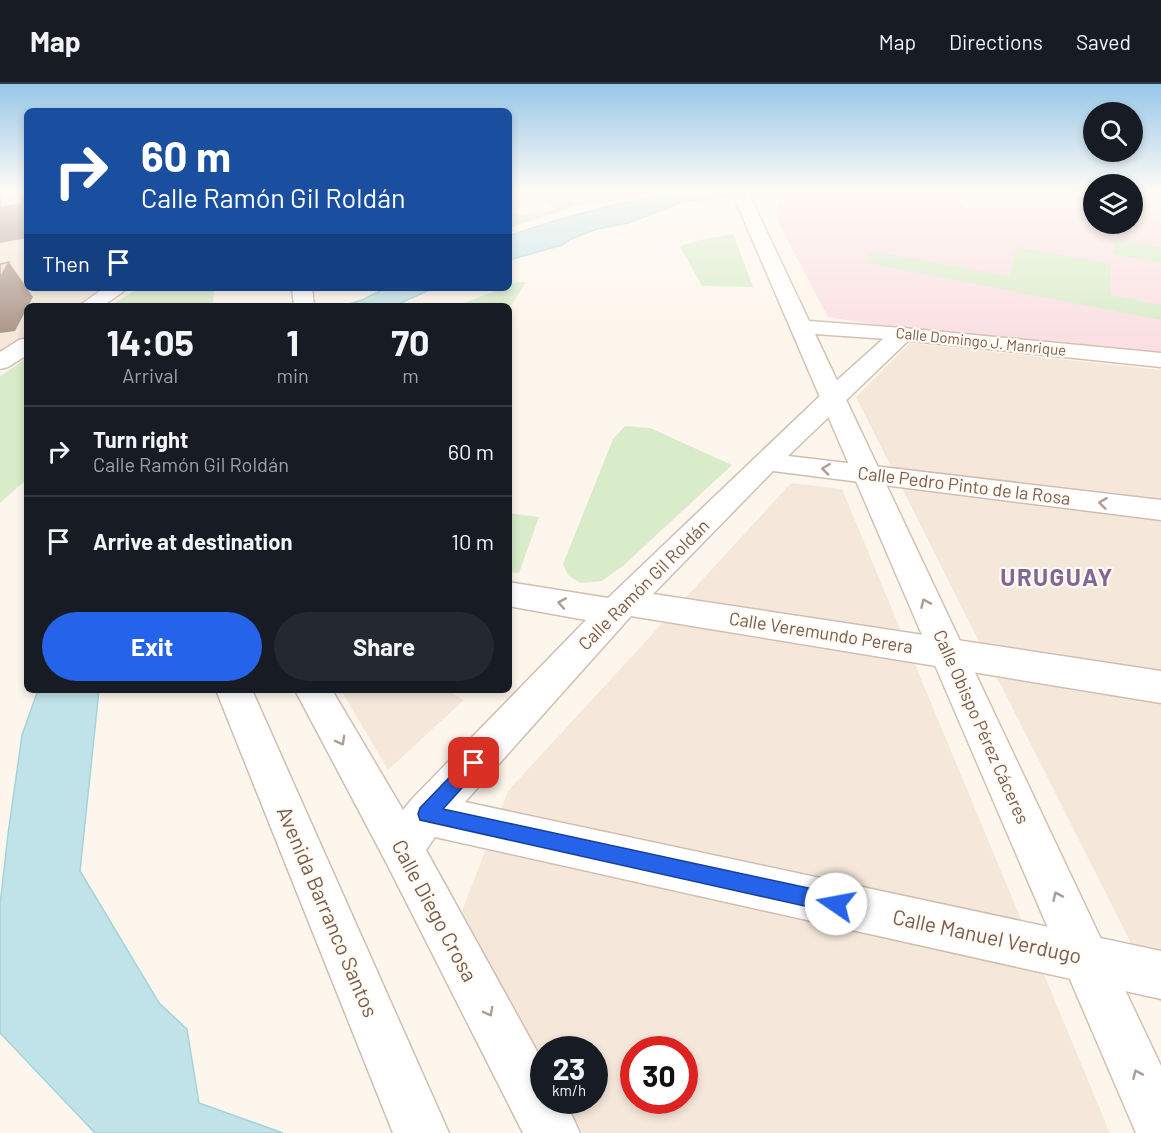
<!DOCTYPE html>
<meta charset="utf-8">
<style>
body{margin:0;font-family:Barlow,sans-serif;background:#242831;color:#f1f3f6;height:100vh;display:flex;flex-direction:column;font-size:22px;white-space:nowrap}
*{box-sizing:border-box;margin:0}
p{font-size:20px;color:#9ea1a6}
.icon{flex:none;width:33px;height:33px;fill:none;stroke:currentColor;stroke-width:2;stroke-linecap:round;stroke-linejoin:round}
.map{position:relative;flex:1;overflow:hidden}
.side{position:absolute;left:24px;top:219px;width:488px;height:390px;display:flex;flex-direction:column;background:#171b24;border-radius:9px;box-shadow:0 3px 9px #0003}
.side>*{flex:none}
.top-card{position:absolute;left:24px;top:24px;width:488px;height:183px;border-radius:9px;box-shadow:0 3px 9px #0003;background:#1a4fa0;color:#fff;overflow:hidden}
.buttons{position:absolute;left:1083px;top:18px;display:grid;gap:12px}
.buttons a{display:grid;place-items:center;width:60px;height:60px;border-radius:50%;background:#171b24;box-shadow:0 3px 9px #0003;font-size:30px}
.speed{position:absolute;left:530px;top:952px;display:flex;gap:12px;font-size:30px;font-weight:700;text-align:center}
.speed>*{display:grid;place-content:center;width:78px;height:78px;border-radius:50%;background:#171b24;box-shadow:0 3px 9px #0003;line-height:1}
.speed small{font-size:15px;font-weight:400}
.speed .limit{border:9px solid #d22;background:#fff;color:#111}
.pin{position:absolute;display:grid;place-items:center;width:51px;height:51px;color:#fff;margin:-26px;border-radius:12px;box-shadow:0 3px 9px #0006}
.me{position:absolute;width:66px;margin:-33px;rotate:282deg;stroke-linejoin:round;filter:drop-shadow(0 0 4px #0008)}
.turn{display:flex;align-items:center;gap:21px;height:126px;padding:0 18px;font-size:27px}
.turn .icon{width:78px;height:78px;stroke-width:2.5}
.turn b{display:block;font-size:42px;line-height:51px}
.then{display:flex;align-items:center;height:57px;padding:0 18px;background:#0003;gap:12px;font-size:22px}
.eta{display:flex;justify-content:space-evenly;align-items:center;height:102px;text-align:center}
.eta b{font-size:36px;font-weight:700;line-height:42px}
.button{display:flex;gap:12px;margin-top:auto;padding:12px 18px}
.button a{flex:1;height:69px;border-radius:36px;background:#2563eb;color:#fff;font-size:24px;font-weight:700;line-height:69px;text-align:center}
.button a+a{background:#242831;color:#f1f3f6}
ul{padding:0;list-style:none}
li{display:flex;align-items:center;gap:18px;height:90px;padding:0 18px;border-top:2px solid #363941}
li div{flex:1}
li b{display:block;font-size:22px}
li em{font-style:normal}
header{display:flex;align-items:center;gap:36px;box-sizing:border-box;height:84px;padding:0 30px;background:#171b24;border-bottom:2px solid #363941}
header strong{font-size:28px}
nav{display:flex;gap:33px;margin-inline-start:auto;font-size:21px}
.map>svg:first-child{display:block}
.residential{fill:#f5e8da;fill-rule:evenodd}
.medical{fill:#fbdfe3}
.green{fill:#d8ecc9}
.water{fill:#bfe3e8;stroke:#a5d3da;stroke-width:1.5}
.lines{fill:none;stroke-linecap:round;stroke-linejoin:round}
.street-casing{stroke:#d1beb0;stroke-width:3}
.secondary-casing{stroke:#d6c0b0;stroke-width:3}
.street{fill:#fff;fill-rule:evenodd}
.secondary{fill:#fff;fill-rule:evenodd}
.shaded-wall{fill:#aa9588}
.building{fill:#f3d5c3;stroke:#aa9588;stroke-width:1.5}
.oneway{stroke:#af9d94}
.route{fill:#2563eb;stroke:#184099;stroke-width:1.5}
.labels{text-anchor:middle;stroke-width:4.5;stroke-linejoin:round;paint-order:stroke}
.far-street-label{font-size:15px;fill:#7a5c4d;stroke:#fffaf3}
.street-label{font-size:18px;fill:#7a5c4d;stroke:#fffaf3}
.near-street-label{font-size:21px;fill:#7a5c4d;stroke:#fffaf3}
.district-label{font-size:24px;font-weight:bold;letter-spacing:1.5px;fill:#846695;stroke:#fffaf3}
</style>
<header>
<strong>Map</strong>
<nav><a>Map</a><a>Directions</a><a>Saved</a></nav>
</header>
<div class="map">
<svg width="1161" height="1049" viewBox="0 0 1161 1049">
<rect width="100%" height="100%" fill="#fdf6ec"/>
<path class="residential" d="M0 106H27V204H122L92 222H27V260L0 275Z
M509 106H585L509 128Z
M1132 106H1161V133L1133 127Z
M910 259 1161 286V919L856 313Z
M791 399 842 405 1110 1049H583L565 1017H594V966H543V977L461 830 508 707ZM633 966H684V1017H633Z
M341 606H447L464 616 388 686Z"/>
<path class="medical" d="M786 106H882L936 118H959L966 124H1093L1094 140H1132L1133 125 1161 132V270L891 243 828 233 778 138 776 129 781 111Z"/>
<path class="green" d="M542 106H641L609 119 579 121 509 144V127L520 131 558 126 541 114 547 109Z
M733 150 753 203 702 202 680 162 700 156Z
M1115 155 1161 163V179L1113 170Z
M1016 163 1111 180 1110 211 1161 221V236L866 179 872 167 1010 192Z
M518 198H526L509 225 508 222H456Z
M138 204H214L213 222H110Z
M27 274V395L0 419V292Z
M625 342 650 344 732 381 624 481 602 497 580 499 568 491 563 480 613 355Z
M509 429 539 433 519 489 509 488Z"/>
<path class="water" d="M715 106H786L682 118 628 139 597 145 571 155 562 161 509 176 508 152C579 128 639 111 715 106Z
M386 204H434L394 222H342L362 216Z
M38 606H99L80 787 159 919 187 945 199 1019 283 1049H95L0 949V821L8 750 22 651Z"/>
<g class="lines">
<defs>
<path id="street" d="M508 106H523L520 109 508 112Z
M104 204H128L103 222H79Z
M292 204H312L314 222H294Z
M902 244 910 245 913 250 910 255 788 372 1161 416V436L773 387 653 510 1161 587V619L631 532 465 718 1161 867V915L435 753 426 766 543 978V1017H565L580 1049H523L387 780 295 606H332L403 726 411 716 586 536 508 522V498L608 514 824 308 894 245Z
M27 254V271L8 283 0 285V268L19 256Z
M216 606H252L449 1049H393Z"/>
<path id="secondary" d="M731 106H747L809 237 902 244 1161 269V283L902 256 815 250 1161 982V1049H1136Z"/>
</defs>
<use href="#street" class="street-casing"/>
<use href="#secondary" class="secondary-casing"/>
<use href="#street" class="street"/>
<use href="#secondary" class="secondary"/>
</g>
<path class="shaded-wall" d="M24 106H27V154L0 159V123Z
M9 178 33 213 28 222H27V224L15 247 0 249V194Z"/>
<path class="building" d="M0 106H24L22 120 0 123Z
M9 178 0 194V180Z"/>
<defs><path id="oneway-chevron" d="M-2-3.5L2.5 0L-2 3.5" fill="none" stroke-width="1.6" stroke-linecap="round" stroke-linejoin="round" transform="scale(1.5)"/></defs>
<g class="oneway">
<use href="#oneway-chevron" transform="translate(826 385) rotate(-173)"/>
<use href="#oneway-chevron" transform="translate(1103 419) rotate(-173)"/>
<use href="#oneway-chevron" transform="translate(562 519) rotate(-170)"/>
<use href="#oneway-chevron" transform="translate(925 519) rotate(-114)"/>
<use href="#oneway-chevron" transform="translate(341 657) rotate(61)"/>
<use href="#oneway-chevron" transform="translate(1057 812) rotate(-114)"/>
<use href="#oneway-chevron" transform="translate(489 928) rotate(62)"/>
<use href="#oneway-chevron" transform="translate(1137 990) rotate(-114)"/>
</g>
<linearGradient id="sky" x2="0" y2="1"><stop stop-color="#97c7e8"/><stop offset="0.42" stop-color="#fefbf6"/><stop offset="1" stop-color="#fefbf6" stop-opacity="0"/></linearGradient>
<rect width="1161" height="253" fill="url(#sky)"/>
<path class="route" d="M474 672 479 674 482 679 479 685 443 725 836 810 842 813 845 820 842 826 836 829 420 736 418 730 420 724 468 674Z"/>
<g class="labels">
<g class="far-street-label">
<text transform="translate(981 258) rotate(6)" y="5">Calle Domingo J. Manrique</text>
</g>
<g class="street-label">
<text transform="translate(964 402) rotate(7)" y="6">Calle Pedro Pinto de la Rosa</text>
<text transform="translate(644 501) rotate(-45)" y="6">Calle Ramón Gil Roldán</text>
<text transform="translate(821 549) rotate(9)" y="6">Calle Veremundo Perera</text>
<text transform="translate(981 643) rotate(66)" y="6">Calle Obispo Pérez Cáceres</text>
</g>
<g class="near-street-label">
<text transform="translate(434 827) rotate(62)" y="7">Calle Diego Crosa</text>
<text transform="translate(327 828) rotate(67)" y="7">Avenida Barranco Santos</text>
<text transform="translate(987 853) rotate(12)" y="7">Calle Manuel Verdugo</text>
</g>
<g class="district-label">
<text x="1057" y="502">URUGUAY</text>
</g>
</g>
</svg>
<div class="buttons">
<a><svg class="icon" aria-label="search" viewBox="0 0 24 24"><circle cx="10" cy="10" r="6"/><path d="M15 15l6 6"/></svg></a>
<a><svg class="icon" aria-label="layers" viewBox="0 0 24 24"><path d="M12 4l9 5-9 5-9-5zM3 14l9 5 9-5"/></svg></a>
</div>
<div class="speed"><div>23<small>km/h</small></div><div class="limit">30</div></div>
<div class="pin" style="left:474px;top:679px;background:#d93025"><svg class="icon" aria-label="arrive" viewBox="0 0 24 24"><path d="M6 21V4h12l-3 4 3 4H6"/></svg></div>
<svg class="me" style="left:836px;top:820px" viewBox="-20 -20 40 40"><circle r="19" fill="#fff"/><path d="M0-13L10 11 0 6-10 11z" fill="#2563eb"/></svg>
<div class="top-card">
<div class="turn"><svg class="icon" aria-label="right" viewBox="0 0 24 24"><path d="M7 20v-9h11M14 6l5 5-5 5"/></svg><div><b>60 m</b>Calle Ramón Gil Roldán</div></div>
<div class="then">Then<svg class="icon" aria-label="arrive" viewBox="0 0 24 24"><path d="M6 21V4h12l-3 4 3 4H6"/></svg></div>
</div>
<section class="side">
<div class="eta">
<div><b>14:05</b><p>Arrival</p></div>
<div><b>1</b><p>min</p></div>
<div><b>70</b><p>m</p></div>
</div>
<ul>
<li><svg class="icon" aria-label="right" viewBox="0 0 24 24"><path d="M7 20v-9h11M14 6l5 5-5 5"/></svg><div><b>Turn right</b><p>Calle Ramón Gil Roldán</p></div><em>60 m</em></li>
<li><svg class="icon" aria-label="arrive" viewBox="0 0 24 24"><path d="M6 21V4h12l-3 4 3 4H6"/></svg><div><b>Arrive at destination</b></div><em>10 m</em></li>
</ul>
<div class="button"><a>Exit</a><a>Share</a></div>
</section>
</div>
